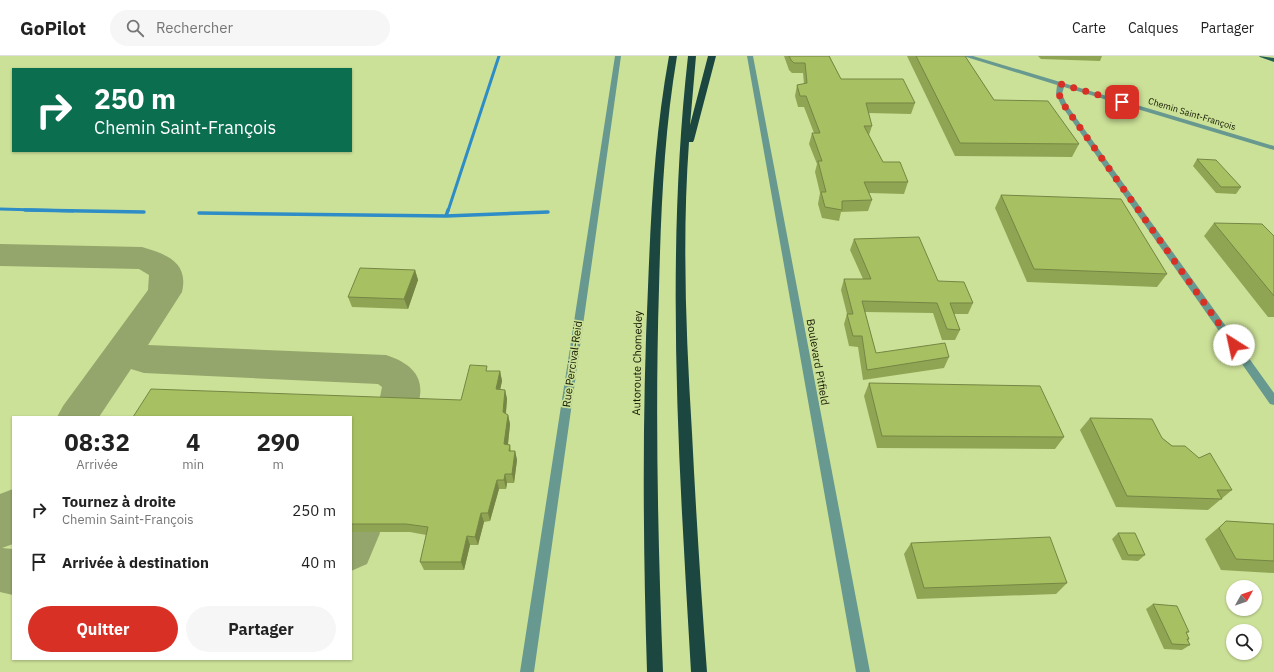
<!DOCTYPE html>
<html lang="fr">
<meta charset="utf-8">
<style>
body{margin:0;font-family:"IBM Plex Sans",sans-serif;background:#f6f6f6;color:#222;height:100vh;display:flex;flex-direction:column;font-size:15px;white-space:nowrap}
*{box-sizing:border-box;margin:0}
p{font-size:13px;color:#767676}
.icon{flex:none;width:22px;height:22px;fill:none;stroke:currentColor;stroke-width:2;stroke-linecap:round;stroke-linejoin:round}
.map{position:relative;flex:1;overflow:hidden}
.panel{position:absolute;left:12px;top:360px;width:340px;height:244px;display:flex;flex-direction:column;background:#fff;border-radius:0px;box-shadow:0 1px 3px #0004}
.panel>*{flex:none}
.banner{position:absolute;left:12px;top:12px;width:340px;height:84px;border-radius:0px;box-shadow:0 1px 3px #0004;background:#0b6e4f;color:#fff;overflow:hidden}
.needle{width:26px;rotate:50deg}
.fabs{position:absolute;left:1226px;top:524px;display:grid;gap:8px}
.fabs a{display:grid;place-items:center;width:36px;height:36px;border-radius:50%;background:#fff;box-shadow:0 1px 3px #0004;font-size:20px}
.pin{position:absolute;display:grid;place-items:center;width:34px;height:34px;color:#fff;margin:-17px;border-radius:8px;box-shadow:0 2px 6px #0006}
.me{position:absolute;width:44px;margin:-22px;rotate:325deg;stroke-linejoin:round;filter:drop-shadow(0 0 3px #0008)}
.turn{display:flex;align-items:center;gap:14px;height:84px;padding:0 16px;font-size:18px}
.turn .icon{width:52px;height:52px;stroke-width:2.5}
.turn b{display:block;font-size:28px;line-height:34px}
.eta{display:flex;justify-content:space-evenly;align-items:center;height:68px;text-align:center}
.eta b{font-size:24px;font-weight:700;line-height:28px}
.button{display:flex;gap:8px;margin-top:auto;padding:8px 16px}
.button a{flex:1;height:46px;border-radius:24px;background:#d93025;color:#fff;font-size:16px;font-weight:700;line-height:46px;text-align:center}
.button a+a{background:#f6f6f6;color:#222}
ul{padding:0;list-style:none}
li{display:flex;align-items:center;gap:12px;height:52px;padding:0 16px}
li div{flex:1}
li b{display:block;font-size:15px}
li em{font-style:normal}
header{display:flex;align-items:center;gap:24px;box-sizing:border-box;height:56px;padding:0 20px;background:#fff;border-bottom:1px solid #e0e0e0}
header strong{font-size:19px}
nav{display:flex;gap:22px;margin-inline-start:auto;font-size:14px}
.search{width:280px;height:36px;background:#f6f6f6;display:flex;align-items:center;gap:10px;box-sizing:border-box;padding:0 14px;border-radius:22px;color:#767676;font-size:15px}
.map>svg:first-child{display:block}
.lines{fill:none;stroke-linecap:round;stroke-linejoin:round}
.stream-far1{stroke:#2e8cc7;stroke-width:3}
.stream{stroke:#2e8cc7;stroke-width:3.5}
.taxiway{fill:#94a66b;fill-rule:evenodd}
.minor{fill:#679990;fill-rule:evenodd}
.major{fill:#235e55;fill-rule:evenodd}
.highway{fill:#1b4740;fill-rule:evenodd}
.wall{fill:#90a553}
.shaded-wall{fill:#758644}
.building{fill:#a7c061;stroke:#758644}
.route{stroke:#d93025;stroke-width:7;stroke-dasharray:0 12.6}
.labels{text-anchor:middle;stroke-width:3.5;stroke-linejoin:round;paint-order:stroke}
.far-street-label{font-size:9px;fill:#121800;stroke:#cce198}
.street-label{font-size:11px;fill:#121800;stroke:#cce198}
</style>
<header>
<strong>GoPilot</strong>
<div class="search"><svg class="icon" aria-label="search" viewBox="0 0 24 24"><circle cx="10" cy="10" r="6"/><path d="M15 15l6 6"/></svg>Rechercher</div>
<nav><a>Carte</a><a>Calques</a><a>Partager</a></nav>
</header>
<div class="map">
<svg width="1274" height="616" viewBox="0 0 1274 616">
<rect width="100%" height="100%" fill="#cce198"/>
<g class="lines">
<path class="stream-far1" d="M0 153 73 155
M448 155 499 0"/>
<path class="stream" d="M25 154 144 156
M199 157 446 160 548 156
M446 160 448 154"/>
<path class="taxiway" d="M0 188 142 191C166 198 189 206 182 236L148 289 386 299C420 310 429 330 412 362L398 367 384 362 378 351 382 331 378 328 144 317 131 313 99 361H57L63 350 148 234 149 219 139 213 0 210Z
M13 433V488L2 492 13 493V539L0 536V438Z
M357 456 373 462 380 477 367 508 351 515V458Z"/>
<path class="minor" d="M615 0H621L534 616H520Z
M747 0H753L870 616H856Z
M963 0H973L1274 90V94L1064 31 1062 38 1067 49 1274 337V349L1270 348 1061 49 1056 38 1057 29Z"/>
<path class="major" d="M1259 0 1274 2V6L1260 1Z"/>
<path class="highway" d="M669 0H677C664 77 661 154 659 232 655 360 658 488 663 616H647C643 488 642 360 648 231 651 154 655 77 669 0Z
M688 0H696L690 69 708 0H716L694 84 693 86H689C682 183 686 280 692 377 696 457 701 536 707 616H691C679 411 665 205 688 0Z"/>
</g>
<path class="wall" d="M784 0H830V1L841 23 915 47 911 58 868 57 872 70 869 79 883 106 908 126 904 138 869 137 872 144 868 155 841 156 839 165 822 162 818 148 820 137 815 116 817 108 809 88 812 77H814L804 51H798L795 40 797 29 804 28 803 17H792L789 14Z
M907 0H965L994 44 1079 88 1072 101 955 100Z
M1038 0H1102L1100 5 1041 3Z
M1197 103 1241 131 1236 138 1216 137 1193 110Z
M1001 139 1167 218 1157 231 1027 226 995 152Z
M1214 167 1274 180V261H1268L1204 180Z
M854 183 938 225 973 247 968 258H954L960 274 955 284H942L933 257 865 256 876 297 949 301 944 312 863 324 858 291 849 290 844 268 847 258 841 234 844 223H863L850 194Z
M415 214 418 224 408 253 352 251 348 241Z
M488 315H500L502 325 500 334H505L507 343 506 358 508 359 510 368 508 388 510 389 511 395H515L517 404 514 427H507L506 433H499L490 465 484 466 478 489H470L464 514H424L420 506 426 479 410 476H351V361L461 344Z
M869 327 1064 381 1055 393 877 392 864 340Z
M1090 362 1162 382 1232 434 1208 454 1116 451 1080 374Z
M1226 465 1274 468V517L1221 514 1205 483Z
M1118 477 1145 499 1138 505 1122 504 1112 483Z
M911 487 1067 527 1056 538 917 543 904 498Z
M1153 548 1189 576 1186 577 1189 583 1188 584 1190 589 1182 594 1164 593 1146 553Z"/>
<path class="shaded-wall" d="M415 214 418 224 408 253 404 243Z
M500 315 502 325 498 343 496 333Z
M505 334 507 343 505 365 503 356Z
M508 359 510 368 507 397 504 388Z
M515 395 517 404 514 427 512 418Z
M505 418 507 427 506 433 504 424Z
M497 424 499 433 490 465 488 457Z
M481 457 484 466 478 489 475 481Z
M467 480 470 489 464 514 461 506Z"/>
<path class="building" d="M789 0H829L841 23H903L915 47H866L872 70H864L883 106H900L908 126H864L872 144 842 145V154L825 151 821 136H826L818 105H822L812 77H820L806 40H800L797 29 807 27 805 7H794L791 4Z
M916 0H965L994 44 1048 45 1079 88 960 87Z
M1197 103 1216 104 1241 131H1221Z
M1001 139 1121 143 1167 218 1034 213Z
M1214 167 1262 168 1274 180V240Z
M919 181 938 225 964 226 973 247H950L960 274 947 273 937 247 862 245 876 297 945 287 949 301 867 314 862 280H853L847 258H853L844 223H871L854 183Z
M360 212 415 214 404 243 348 241Z
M470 309 487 310 486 315H500L496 333 505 334 503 356 508 359 504 388 510 389 509 395H515L512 418H505L504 424H497L488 457H481L475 481 467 480 461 506H420L428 471 406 468H351V361H133L151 333 461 344Z
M869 327 1040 330 1064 381 882 380Z
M1090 362 1152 363 1162 382 1172 390H1185L1199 402 1210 397 1232 434H1217L1222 443 1127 440Z
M1226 465 1274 468V505L1236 503 1219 472Z
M1118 477H1135L1145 499H1128Z
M1050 481 1067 527 924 532 911 487Z
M1153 548 1177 550 1189 576H1186L1189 583H1187L1190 589 1172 588Z"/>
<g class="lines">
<path class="route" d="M1122 46 1061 28C1057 36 1060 42 1064 49L1234 289"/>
</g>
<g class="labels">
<g class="far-street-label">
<text transform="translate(1192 58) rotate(17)" y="3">Chemin Saint-François</text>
</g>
<g class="street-label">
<text transform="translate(818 306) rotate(80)" y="4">Boulevard Pitfield</text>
<text transform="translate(637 307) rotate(-89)" y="4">Autoroute Chomedey</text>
<text transform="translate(572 308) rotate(-82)" y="4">Rue Percival-Reid</text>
</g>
</g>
</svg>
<div class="fabs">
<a><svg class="needle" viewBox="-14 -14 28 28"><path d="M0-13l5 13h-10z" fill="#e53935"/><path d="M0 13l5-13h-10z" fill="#767676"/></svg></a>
<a><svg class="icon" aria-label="search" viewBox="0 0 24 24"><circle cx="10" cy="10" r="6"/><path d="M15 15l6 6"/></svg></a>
</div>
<div class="pin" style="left:1122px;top:46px;background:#d93025"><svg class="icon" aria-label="arrive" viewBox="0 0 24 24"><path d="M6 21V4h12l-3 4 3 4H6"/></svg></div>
<svg class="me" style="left:1234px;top:289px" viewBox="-20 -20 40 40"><circle r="19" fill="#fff"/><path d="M0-13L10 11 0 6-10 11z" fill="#d93025"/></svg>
<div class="banner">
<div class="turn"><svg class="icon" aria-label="right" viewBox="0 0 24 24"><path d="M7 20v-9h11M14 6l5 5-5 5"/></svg><div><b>250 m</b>Chemin Saint-François</div></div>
</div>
<section class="panel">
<div class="eta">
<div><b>08:32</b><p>Arrivée</p></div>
<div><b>4</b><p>min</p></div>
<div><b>290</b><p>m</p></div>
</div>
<ul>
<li><svg class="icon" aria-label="right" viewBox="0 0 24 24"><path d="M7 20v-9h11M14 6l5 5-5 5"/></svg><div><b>Tournez à droite</b><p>Chemin Saint-François</p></div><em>250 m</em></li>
<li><svg class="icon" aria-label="arrive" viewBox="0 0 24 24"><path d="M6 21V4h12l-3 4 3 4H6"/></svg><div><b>Arrivée à destination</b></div><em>40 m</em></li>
</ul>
<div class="button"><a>Quitter</a><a>Partager</a></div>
</section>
</div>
